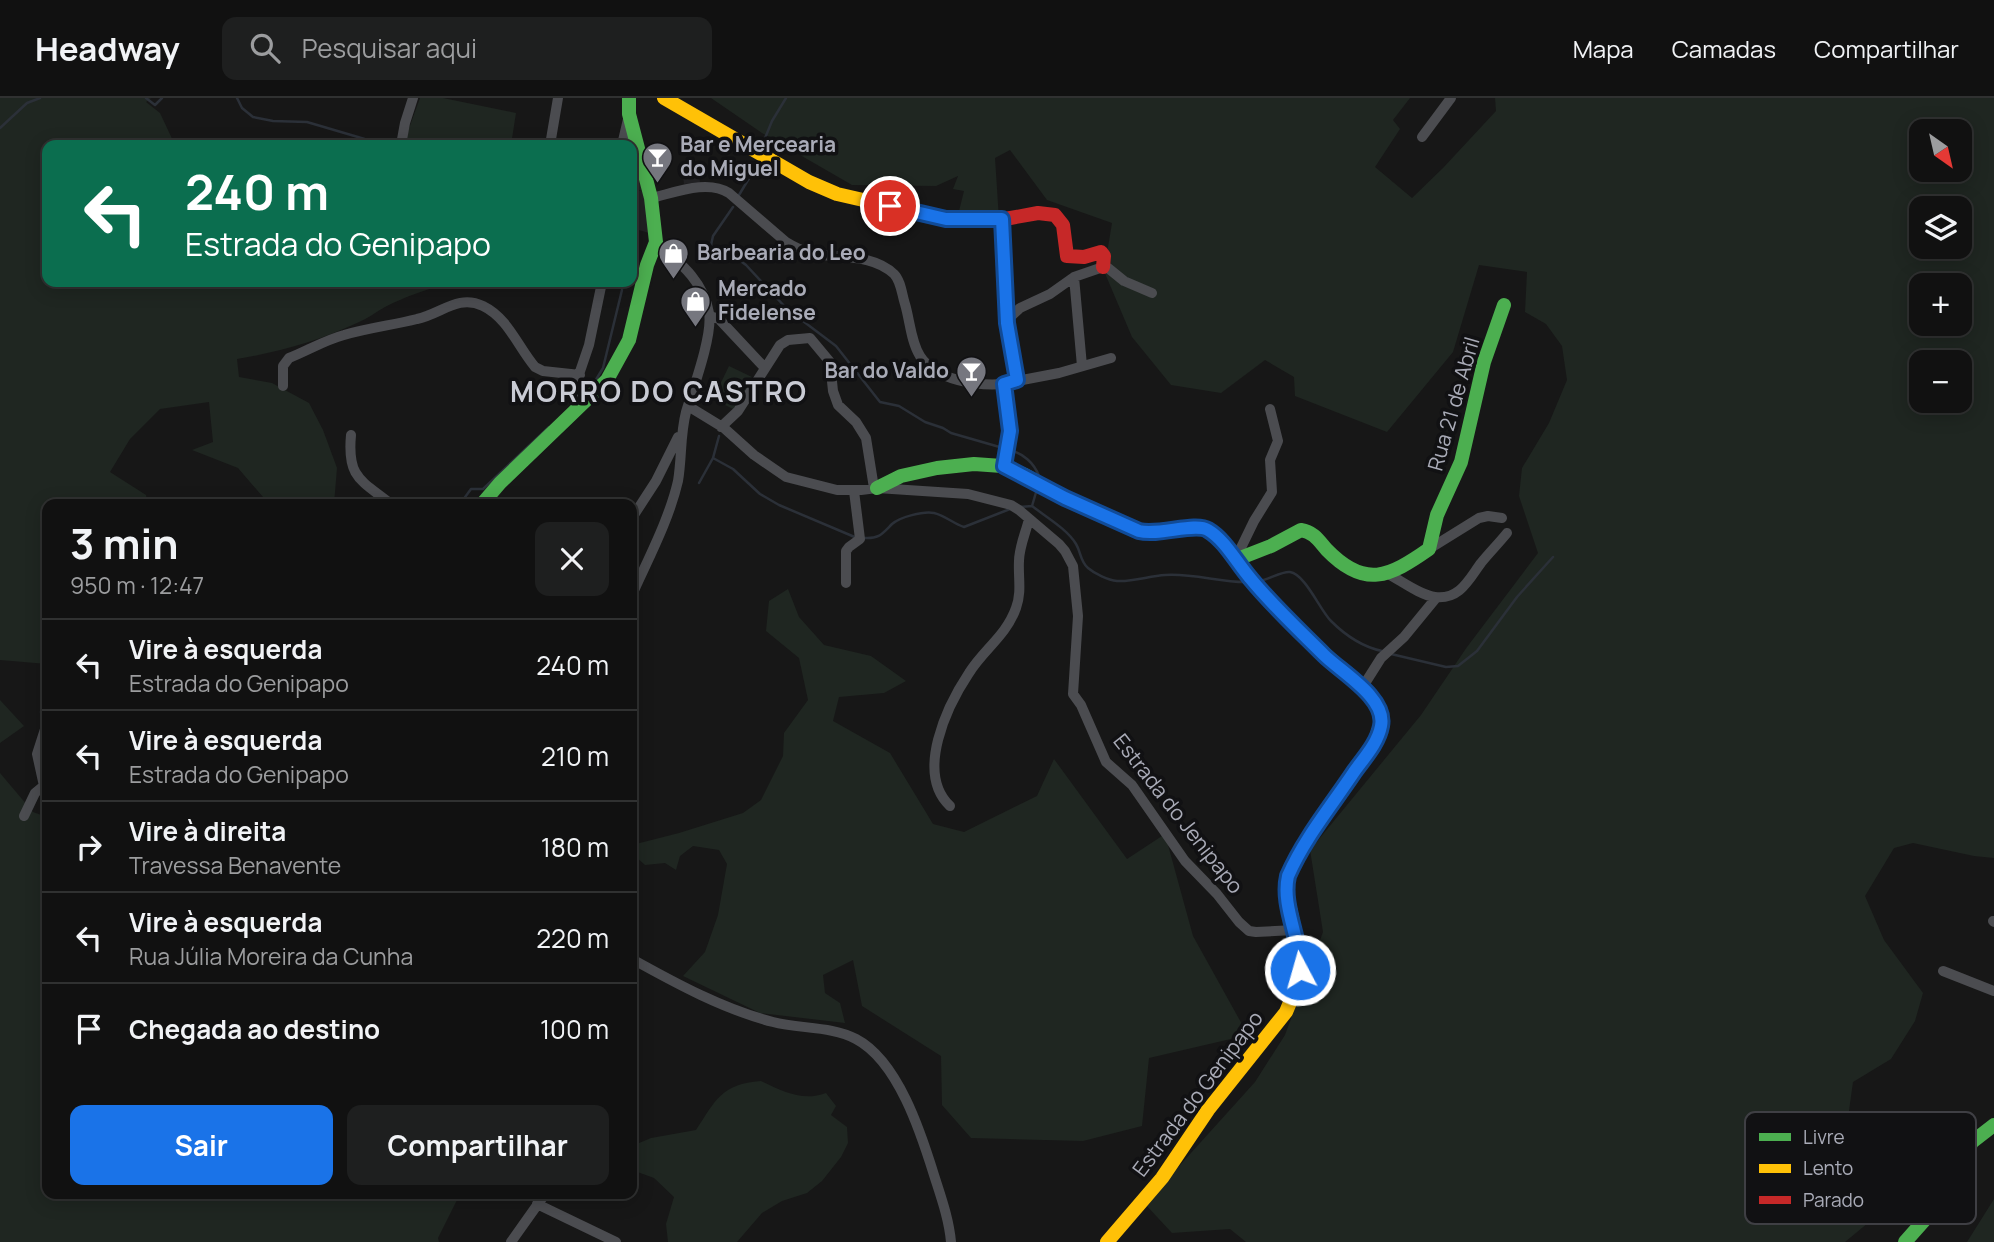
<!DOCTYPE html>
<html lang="pt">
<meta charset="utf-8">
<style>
body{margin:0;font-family:Manrope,sans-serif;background:#1e1f1f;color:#f1f3f6;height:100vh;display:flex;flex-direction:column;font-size:26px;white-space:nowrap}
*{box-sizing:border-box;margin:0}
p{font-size:23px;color:#9c9d9f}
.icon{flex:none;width:38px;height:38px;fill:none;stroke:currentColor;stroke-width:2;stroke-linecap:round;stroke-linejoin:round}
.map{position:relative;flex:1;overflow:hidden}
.details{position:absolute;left:42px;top:401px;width:595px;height:700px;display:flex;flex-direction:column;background:#111;border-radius:14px;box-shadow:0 4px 18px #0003,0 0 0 2px #303131}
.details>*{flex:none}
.guide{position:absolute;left:42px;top:42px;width:595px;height:147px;border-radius:14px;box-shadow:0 4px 18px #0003,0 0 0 2px #303131;background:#0b6e4f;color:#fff;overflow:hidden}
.needle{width:46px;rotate:146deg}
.fabs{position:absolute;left:1909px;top:21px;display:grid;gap:14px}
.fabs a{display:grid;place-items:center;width:63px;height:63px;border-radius:14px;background:#111;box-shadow:0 4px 18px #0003,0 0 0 2px #303131;font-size:35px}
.pin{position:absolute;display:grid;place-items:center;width:60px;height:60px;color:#fff;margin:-30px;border:4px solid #fff;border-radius:50%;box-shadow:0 2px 7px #0007}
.me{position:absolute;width:77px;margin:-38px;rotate:354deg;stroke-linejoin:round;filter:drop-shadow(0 0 5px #0008)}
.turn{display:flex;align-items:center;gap:24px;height:147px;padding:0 28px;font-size:32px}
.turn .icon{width:91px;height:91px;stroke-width:2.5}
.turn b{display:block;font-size:49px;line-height:60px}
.round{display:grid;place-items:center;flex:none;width:74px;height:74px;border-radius:14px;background:#1e1f1f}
.overview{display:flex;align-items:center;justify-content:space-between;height:119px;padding:0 28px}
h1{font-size:42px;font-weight:700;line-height:52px}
.cta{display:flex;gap:14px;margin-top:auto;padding:14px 28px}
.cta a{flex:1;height:80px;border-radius:14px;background:#1a73e8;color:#fff;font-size:28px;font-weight:700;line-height:80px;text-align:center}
.cta a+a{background:#1e1f1f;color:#f1f3f6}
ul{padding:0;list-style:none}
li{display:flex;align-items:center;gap:21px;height:91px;padding:0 28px;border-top:2px solid #303131}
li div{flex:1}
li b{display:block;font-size:26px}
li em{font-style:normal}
header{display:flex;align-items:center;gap:42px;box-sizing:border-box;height:98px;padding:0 35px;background:#111;border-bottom:2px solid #303131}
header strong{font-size:33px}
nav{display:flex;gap:38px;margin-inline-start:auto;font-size:24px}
.search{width:490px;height:63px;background:#1e1f1f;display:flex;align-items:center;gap:18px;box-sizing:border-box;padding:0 24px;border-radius:14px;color:#9c9d9f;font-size:26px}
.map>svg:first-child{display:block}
.built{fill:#212123}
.green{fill:#1f2621;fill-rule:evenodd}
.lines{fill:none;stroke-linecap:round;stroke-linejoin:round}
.stream{stroke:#2b3038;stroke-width:2.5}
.street{stroke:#4b4c50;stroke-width:10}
.fast{stroke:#4caf50;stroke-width:14}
.slow{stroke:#ffc107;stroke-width:14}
.jam{stroke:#c62828;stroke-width:14}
.route-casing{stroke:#114b97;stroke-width:18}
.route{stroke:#1a73e8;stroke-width:12}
.labels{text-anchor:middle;stroke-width:7;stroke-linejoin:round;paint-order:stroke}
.poi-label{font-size:21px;font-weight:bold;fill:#a9abb7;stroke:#111113;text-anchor:start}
.street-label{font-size:21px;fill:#a9abb7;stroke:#111113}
.district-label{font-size:28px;font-weight:bold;letter-spacing:2px;fill:#c9cbd4;stroke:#111113}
.key{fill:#111113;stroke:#3f3f44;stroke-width:2}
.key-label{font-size:19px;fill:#a9abb7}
</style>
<header>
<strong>Headway</strong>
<div class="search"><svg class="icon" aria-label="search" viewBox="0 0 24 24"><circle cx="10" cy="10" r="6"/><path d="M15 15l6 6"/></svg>Pesquisar aqui</div>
<nav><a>Mapa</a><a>Camadas</a><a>Compartilhar</a></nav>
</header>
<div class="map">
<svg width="1994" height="1144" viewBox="0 0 1994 1144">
<rect width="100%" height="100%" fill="#171717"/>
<path class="built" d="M698 69 700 84 684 86 682 72Z
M632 93H644L649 135 632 130Z"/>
<path class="green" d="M0 0H151L146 4 160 15 175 47H47V184H452C429 191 406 198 385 209 376 214 367 221 357 225 318 243 279 254 237 261L239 279 272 285 309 305 323 332 337 370 334 406H269L238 370 192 352 213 344 209 304 160 311 130 341 110 374 146 397 148 406H47V566L0 562Z
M420 0H443L516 15 511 47H403Z
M711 0H1410L1393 22 1400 31 1375 69 1412 100 1443 70 1496 13 1495 0H1994V760L1974 758 1913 745 1894 750 1865 798 1884 842 1923 895 1915 923 1891 961 1853 984 1847 1027 1873 1051 1904 1070 1909 1091 1845 1144H1246L1230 1131 1172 1135 1145 1106 1255 984 1285 937 1323 834 1310 752 1421 617 1467 549 1538 455 1519 398 1522 370 1549 325 1567 282 1562 248 1546 226 1525 214 1527 174 1479 167 1453 254 1387 334 1295 298 1294 279 1265 262 1221 295 1171 287 1132 239 1104 173 1112 125 1047 102 1010 52 995 60 999 121 958 117 964 93 953 91 958 78 936 88 852 87 762 35ZM1922 33H1960V72H1922ZM1922 110H1960V149H1922ZM1922 187H1960V226H1922ZM1922 264H1960V303H1922Z
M627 28H634L647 93 632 92V47H622L624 29Z
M729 268 752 279 735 312 713 301Z
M788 491 799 519 824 547 871 558 906 583 884 595 839 599 833 623 890 655 933 726 964 734 1037 698 1054 661 1127 761 1165 736 1193 838 1248 937 1149 960 1142 1028 1083 1043 971 1040 942 1007 941 958 862 908 853 862 823 877 825 895 840 905 845 925 760 915 683 878 705 854 718 817 727 766 719 752 693 748 680 758 676 772 665 765 645 767 636 759 632 747 679 735 743 715 761 702 783 658 784 635 808 602 799 560 766 533 769 503Z
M0 602 24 628 0 645Z
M0 675 33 714 47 719V1096H460L438 1140 439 1144H0Z
M761 983C783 993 802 1004 826 995L836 1008 831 1017 847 1029 848 1045 841 1059 822 1083 807 1095 782 1103 762 1115 737 1144H668L666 1126 674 1099 654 1080 632 1072V1048L651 1040 696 1032C716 1002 721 986 761 983Z
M1994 1101V1144H1967Z"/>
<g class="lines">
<path class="stream" d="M146 0 155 7 162 0
M237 0 242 10 253 19 273 23 307 24 385 47
M0 30 27 5 40 0
M761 50 772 23 786 0
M739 97 760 62
M704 145 728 154 746 167 787 211 836 248 880 304 899 308 925 324 943 330 951 335 1003 350
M711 147 713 138 733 109
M594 285 603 270 622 192
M1009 352C1023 355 1034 365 1039 378
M713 360 733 371 760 396 779 407 857 440
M699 385 713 360 719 338
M460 406 471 391H483L549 329
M1032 408 1037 391
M1020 409 1032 408C1046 419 1067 431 1076 446 1081 454 1080 463 1088 470 1095 476 1108 482 1117 483 1133 484 1149 478 1165 477 1192 475 1219 484 1245 484
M864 440C879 441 882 436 892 426 900 419 923 413 934 415 944 417 954 426 964 429L1010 411
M1259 483C1269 482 1281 473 1290 474 1305 476 1320 512 1331 523 1345 537 1363 549 1382 553
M1391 556 1446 569 1458 568 1477 553 1517 499 1553 459
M41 614 47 608"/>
<path class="street" d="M1422 39 1451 0
M401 47 405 25 413 0
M550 47 558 0
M622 47 629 17
M651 100C674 95 707 81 729 95L786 144C794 149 803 153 811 155 838 161 872 155 894 176 901 183 902 197 905 206 910 223 911 244 920 258 936 283 978 288 1004 286
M1002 121 1007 225 1017 283 1004 286 1010 333 1004 368
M1074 179 1082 268
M710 218 719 221 765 270
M1007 222 1020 210 1050 196 1074 179 1103 169 1108 170 1124 183 1152 195
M1017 283 1059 275 1111 260
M283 288V268L289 260C307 253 325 242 344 237 368 230 393 227 417 221 441 216 458 196 483 208 508 220 518 249 535 269L543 273 580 277
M688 308 724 330 754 357 786 379 837 392H861L877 390 968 396 1011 407 1019 412 1059 446 1065 453 1073 468 1078 518 1073 596 1081 607 1106 664 1132 687 1185 763 1217 796 1239 824 1249 833 1256 834 1295 832
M581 309 572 297 589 247 602 184
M721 329 738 313 780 247 788 242 810 240 830 264 833 293 838 307 856 324 866 340 874 390
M351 337C347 380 361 382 391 406
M632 420 656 383 678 339
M1429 451 1479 420 1488 418 1502 420
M1236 460 1254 423 1272 394 1270 362 1278 343 1270 311
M1390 477C1403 484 1420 497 1435 499 1460 502 1469 481 1481 465 1489 455 1499 445 1507 435
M846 485V453L849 449 860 441 854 393
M632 497C648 461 669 422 678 383 682 360 680 337 686 314 693 291 713 237 709 215 704 183 679 164 656 144
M1362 590 1381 560 1404 539 1436 500
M44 688 37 656 47 625
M950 708C915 675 947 608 969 575 984 551 1006 538 1016 510 1022 494 1018 479 1019 463 1019 449 1026 434 1029 421
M24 718 35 695 47 685
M1993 823 1994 824
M632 861C677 886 723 911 773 924 799 931 832 928 856 941 898 963 921 1035 934 1077 941 1099 949 1121 951 1144
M1943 873 1994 893
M537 1106 616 1144
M511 1144 545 1096"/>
<path class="fast" d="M877 390 901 378 937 370 974 366 1002 368 1025 377 1065 400 1139 433 1156 434 1195 429 1208 432 1225 448 1258 490 1286 519 1370 598 1377 607 1381 624
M482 406 500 385 607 282 629 242 647 167 656 144 651 100 629 16V0
M1235 462 1271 448 1301 432C1314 434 1319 443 1327 452 1365 491 1389 479 1429 451L1437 417 1461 364 1484 264 1504 207
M1905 1144 1936 1109 1972 1044 1994 1027"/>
<path class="slow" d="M664 0 809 84 837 96 946 121H962
M1107 1144 1162 1080 1208 1012 1286 914 1296 890 1299 866 1297 842 1287 797 1288 778 1310 738 1374 646 1381 624"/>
<path class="jam" d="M962 121H1005L1038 115 1055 117 1063 127 1067 158 1084 159 1101 154 1104 158 1103 169"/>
</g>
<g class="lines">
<defs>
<path id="route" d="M890 108 946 121H1002L1007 225 1017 282 1004 286 1010 333 1004 368 1065 400 1139 433C1159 438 1195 424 1208 432 1225 442 1237 465 1250 480 1272 507 1299 532 1324 557 1341 574 1387 600 1381 628 1378 645 1364 660 1354 674 1332 707 1304 741 1288 778 1281 808 1301 841 1300 872"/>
</defs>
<use href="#route" class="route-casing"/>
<use href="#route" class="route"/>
</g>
<defs>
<symbol id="bar-pin" viewBox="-11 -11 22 30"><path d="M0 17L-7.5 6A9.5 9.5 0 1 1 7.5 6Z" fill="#76777f" stroke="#111113"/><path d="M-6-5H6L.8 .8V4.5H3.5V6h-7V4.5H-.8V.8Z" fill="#fff"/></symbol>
<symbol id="shop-pin" viewBox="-11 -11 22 30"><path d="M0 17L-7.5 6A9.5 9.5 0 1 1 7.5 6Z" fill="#76777f" stroke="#111113"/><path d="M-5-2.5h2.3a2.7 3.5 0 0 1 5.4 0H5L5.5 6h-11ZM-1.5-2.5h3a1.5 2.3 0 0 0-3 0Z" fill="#fff"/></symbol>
</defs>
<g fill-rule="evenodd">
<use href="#bar-pin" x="640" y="42" width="35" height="47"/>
<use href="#shop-pin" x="656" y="138" width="35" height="47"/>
<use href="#shop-pin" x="678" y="186" width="35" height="47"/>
<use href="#bar-pin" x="954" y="256" width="35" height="47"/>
</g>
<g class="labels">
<g class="poi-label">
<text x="680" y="54">Bar e Mercearia<tspan x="680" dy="24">do Miguel</tspan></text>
<text x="697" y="162">Barbearia do Leo</text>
<text x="718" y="198">Mercado<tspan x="718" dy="24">Fidelense</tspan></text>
<text x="949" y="280" text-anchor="end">Bar do Valdo</text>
</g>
<g class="street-label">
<text transform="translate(1454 306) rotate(-74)" y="7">Rua 21 de Abril</text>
<text transform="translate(1178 716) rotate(52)" y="7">Estrada do Jenipapo</text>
<text transform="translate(1198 996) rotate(-53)" y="7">Estrada do Genipapo</text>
</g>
<g class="district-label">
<text x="659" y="304">MORRO DO CASTRO</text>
</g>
</g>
<rect x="1745" y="1014" width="231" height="112" rx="10" class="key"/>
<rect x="1759" y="1035" width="32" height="8" fill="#4caf50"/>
<rect x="1759" y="1066" width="32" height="9" fill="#ffc107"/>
<rect x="1759" y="1098" width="32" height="8" fill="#c62828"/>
<g class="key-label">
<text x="1803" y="1046">Livre</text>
<text x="1803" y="1077">Lento</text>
<text x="1803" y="1109">Parado</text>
</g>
</svg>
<div class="fabs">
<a><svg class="needle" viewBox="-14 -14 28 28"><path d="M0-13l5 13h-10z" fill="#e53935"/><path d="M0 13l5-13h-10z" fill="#9c9d9f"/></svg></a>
<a><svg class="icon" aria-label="layers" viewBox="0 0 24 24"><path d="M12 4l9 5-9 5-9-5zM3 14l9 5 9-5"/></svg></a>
<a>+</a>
<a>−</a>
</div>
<div class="pin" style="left:890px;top:108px;background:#d93025"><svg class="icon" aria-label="arrive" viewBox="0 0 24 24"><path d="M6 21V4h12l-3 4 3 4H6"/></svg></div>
<svg class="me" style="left:1300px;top:872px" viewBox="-20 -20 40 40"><circle r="17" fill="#1a73e8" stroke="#fff" stroke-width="3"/><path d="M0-11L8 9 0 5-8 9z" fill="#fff"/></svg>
<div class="guide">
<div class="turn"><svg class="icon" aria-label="left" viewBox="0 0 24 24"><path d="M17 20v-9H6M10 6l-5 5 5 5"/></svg><div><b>240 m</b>Estrada do Genipapo</div></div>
</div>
<section class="details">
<div class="overview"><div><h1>3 min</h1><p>950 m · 12:47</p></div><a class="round"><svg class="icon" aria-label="close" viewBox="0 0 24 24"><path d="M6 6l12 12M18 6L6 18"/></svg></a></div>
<ul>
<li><svg class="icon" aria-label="left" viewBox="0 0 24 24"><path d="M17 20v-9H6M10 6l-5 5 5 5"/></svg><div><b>Vire à esquerda</b><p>Estrada do Genipapo</p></div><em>240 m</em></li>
<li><svg class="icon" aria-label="left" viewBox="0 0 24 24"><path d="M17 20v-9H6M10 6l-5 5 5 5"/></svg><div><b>Vire à esquerda</b><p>Estrada do Genipapo</p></div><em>210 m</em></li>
<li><svg class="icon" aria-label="right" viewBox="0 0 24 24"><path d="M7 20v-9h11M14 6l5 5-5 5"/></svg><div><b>Vire à direita</b><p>Travessa Benavente</p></div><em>180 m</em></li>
<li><svg class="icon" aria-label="left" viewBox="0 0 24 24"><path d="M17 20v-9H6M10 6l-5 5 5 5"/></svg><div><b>Vire à esquerda</b><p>Rua Júlia Moreira da Cunha</p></div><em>220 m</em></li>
<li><svg class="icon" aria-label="arrive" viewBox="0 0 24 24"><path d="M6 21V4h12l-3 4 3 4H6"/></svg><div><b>Chegada ao destino</b></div><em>100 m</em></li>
</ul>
<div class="cta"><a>Sair</a><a>Compartilhar</a></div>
</section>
</div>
